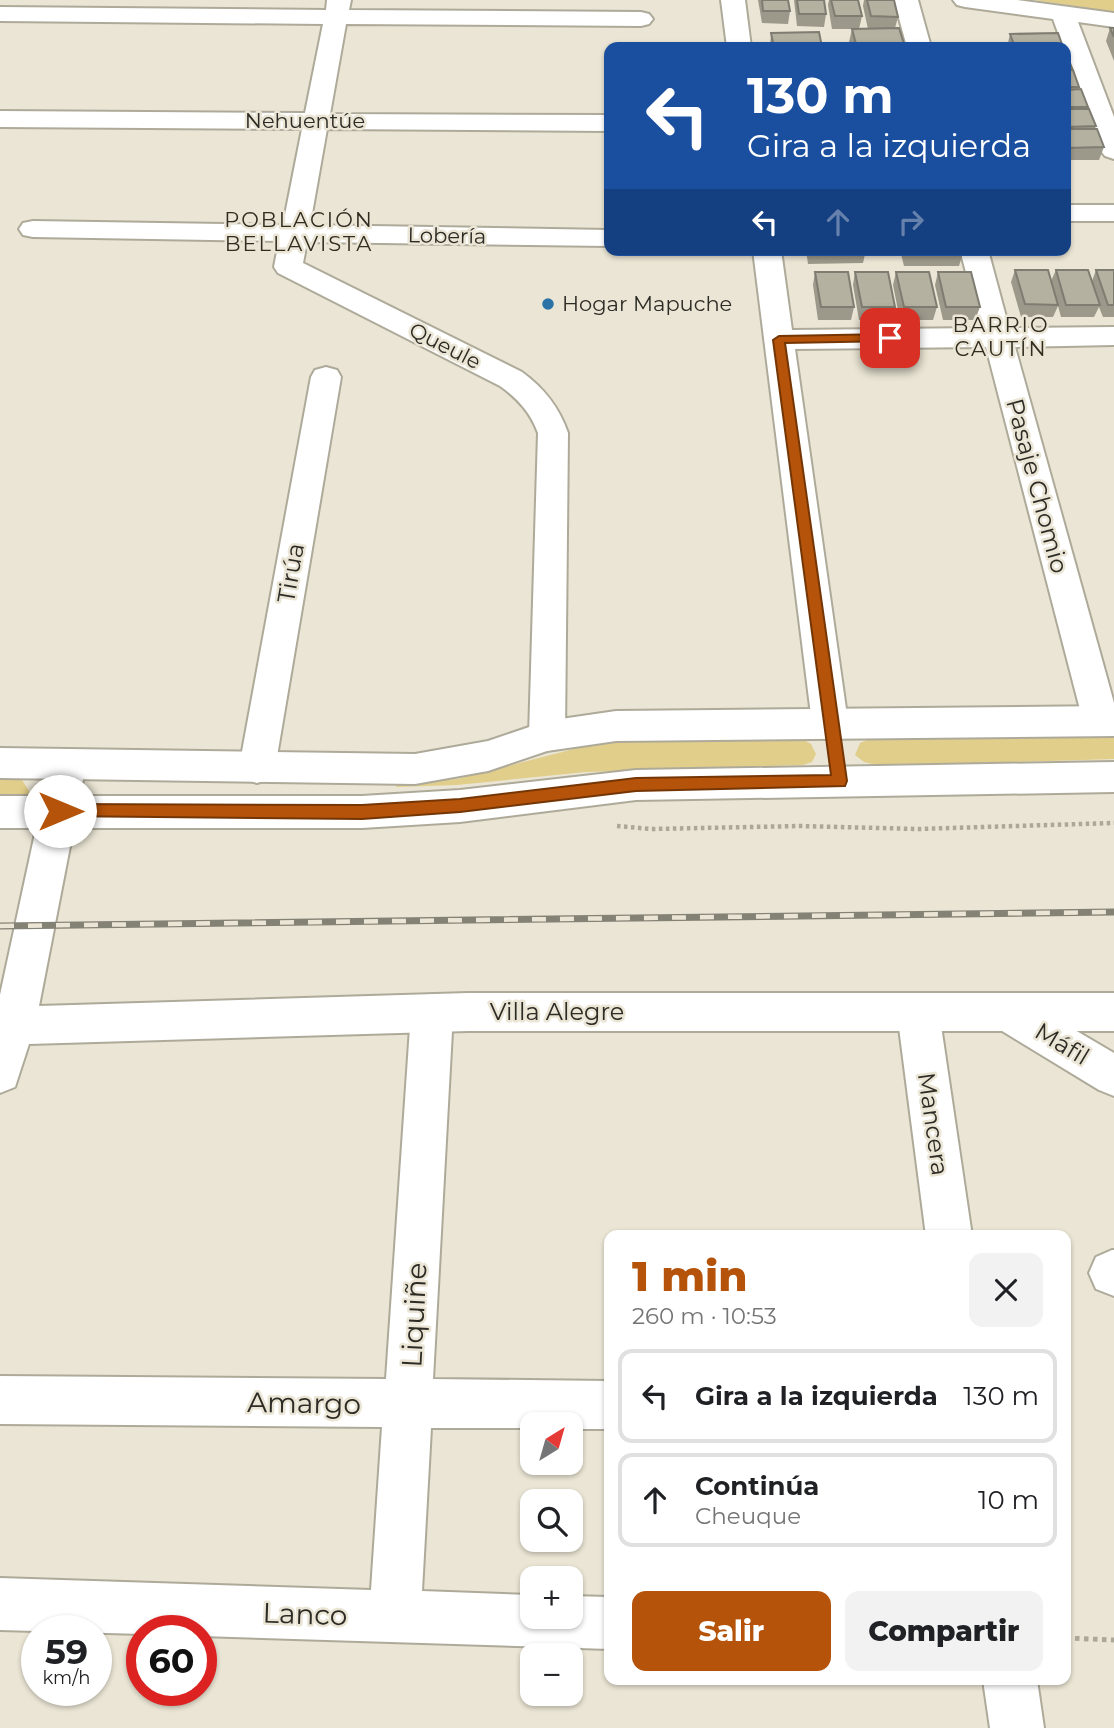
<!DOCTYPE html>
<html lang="es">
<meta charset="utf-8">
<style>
body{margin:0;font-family:Montserrat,sans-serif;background:#f2f2f2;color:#202124;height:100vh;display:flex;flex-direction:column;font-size:26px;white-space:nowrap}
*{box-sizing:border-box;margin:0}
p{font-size:23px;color:#757577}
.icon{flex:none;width:38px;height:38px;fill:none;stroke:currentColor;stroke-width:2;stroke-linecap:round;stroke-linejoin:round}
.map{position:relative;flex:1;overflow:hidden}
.drawer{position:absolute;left:604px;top:1230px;width:467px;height:455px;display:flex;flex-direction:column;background:#fff;border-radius:14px;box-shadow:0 2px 5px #0004}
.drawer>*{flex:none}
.top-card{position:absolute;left:604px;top:42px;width:467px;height:214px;border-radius:14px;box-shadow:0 2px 5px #0004;background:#1a4fa0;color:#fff;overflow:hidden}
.needle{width:46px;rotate:37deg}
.fabs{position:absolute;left:520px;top:1412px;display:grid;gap:14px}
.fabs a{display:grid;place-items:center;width:63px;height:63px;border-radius:14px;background:#fff;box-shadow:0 2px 5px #0004;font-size:35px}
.speed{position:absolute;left:21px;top:1615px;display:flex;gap:14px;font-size:35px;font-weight:700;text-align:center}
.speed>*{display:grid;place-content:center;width:91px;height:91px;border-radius:50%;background:#fff;box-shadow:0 2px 5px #0004;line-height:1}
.speed small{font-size:18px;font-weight:400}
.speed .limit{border:10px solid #d22;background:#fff;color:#111}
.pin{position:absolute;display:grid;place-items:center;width:60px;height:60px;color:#fff;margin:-30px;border-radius:14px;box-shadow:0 4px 10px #0006}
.me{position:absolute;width:77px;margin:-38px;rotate:90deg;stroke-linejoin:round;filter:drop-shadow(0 0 5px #0008)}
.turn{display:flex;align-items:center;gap:24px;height:147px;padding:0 28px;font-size:32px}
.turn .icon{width:91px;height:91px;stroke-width:2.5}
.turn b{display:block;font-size:49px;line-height:60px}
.lanes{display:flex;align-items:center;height:66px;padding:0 28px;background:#0003;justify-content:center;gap:35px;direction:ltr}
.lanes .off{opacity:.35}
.round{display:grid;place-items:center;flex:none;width:74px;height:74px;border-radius:14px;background:#f2f2f2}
.overview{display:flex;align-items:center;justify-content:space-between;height:119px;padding:0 28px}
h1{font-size:42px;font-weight:800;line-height:52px;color:#b45309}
.primary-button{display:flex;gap:14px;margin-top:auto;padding:14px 28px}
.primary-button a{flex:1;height:80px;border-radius:14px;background:#b45309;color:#fff;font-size:28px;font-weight:800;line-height:80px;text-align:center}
.primary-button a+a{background:#f2f2f2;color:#202124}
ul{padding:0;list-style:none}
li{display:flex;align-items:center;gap:21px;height:94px;margin:0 14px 10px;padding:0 14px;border:4px solid #e0e0e0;border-radius:14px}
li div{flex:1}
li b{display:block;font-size:26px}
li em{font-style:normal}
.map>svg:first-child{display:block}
.green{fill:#e1ce8b}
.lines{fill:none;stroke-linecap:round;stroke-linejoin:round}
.street-casing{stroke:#aeaa9a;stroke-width:4}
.secondary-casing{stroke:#aeaa9a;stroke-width:4}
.primary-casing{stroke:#aeaa9a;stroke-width:4}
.path-far1{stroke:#aba799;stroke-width:4.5;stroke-dasharray:3.5 3.5;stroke-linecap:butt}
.path{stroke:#aba799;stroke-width:5;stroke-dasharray:4.5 4.5;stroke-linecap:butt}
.street{fill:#fff;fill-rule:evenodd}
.secondary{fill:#fff;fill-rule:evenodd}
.primary{fill:#fff;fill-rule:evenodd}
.rail-casing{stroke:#848175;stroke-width:7}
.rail{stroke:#eae5d4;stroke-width:4.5;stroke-dasharray:14;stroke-linecap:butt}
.wall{fill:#9c988a}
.building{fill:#b5b1a1;stroke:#7f7c71;stroke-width:2}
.route{fill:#b45309;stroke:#753606;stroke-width:2}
.poi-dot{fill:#2b72a7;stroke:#eae5d4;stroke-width:2.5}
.labels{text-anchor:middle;stroke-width:5;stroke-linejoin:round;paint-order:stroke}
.far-street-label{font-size:21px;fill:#2d2b25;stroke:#eae5d4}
.far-neighbourhood-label{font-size:21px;letter-spacing:2px;fill:#302c20;stroke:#eae5d4}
.far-poi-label{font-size:21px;fill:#2d2b25;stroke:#eae5d4;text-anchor:start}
.street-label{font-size:24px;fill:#2d2b25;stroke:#eae5d4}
.near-street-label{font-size:28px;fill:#2d2b25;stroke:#eae5d4}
</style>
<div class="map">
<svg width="1114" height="1728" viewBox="0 0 1114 1728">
<rect width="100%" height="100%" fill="#eae5d4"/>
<path class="green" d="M1034 0H1114V12Z
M1114 736V759L880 766 864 762 855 755 860 743 870 739Z
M802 739 811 744 816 754 812 762 803 765 586 772 457 785 396 787 397 784 457 779 605 741Z
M0 770 20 777 35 800 0 799Z"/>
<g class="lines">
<defs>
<path id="street" d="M327 0H351L349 10 641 12 649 14 653 19 649 24 641 26 346 24 330 114 609 115V131L327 129 310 225 609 230V246L307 242 303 263 522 372C544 388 559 407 568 433L565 736 560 746 547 751 534 746 529 736 538 433C530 412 518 399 500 386L278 273 274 267 279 241 33 237 23 235 19 229 23 223 33 221 283 225 302 129 0 127V111L305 113 323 24 0 21V7L326 10Z
M721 0H745L751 47H727Z
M894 0H918L931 47H907Z
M953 0H1017L1114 13V27L1078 22 1114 117V159L1105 156 1101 151 1053 19 965 7 957 5Z
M1066 205H1114V221H1066Z
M753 250H781L792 330 981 328 960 250H988L1009 328 1114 327V345L1015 347 1114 703V731L1101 736 1088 731 1083 721 986 347 795 349 848 723 843 733 830 738 817 733 812 723Z
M326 367 337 370 341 377 275 768 270 779 257 783 244 779 239 768 311 377 315 370Z
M918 993 933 999 939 1012 972 1236H926L897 1012 903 999Z
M432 994 447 1000 453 1013 433 1379 609 1381V1429H570V1424H532V1428H431L422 1591 532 1595V1617H570V1596L609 1597V1649L201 1636V1631H142V1634L0 1630V1578L371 1590 382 1427 0 1424V1376L386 1379 411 1013 417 1000Z
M1009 994 1024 1000 1114 1053V1096L1099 1090 994 1026 988 1013 994 1000Z
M1112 1250H1114V1296L1096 1289 1089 1273 1096 1257Z
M983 1680H1037L1044 1728H990Z"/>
<path id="secondary" d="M68 749 81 753 86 764 39 1006 468 993H1114V1031H468L29 1044 15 1087 0 1093V995L50 764 55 753Z"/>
<path id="primary" d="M1114 706V736L616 741 547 751 488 771 415 784 0 778V748L415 754 488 741 547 721 616 711Z
M1114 762V792L636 800 460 822 362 828H0V796H362L460 790 636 770Z"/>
</defs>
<use href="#street" class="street-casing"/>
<use href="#secondary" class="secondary-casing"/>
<use href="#primary" class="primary-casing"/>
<path class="path-far1" d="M617 826 651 829 800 826 918 829 1114 823"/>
<path class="path" d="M1066 1638 1114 1640"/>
<use href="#street" class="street"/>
<use href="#secondary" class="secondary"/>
<use href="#primary" class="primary"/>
<defs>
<path id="rail" d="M0 926 1114 912"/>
</defs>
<use href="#rail" class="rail-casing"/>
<use href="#rail" class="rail"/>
</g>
<path class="wall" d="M758 0H788L790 11 788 24 762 23Z
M794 0H824L826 14 824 27 797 26Z
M829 0H858L862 16 859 29H868L863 6 864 0H894L898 17 895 28 904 44 903 47H851L849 42 852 29H832L828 5Z
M1110 28H1114V61L1106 41Z
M771 33 822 47H770Z
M1010 34 1063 47H1007Z
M1066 53 1072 68 1071 70 1079 87V89L1088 107 1087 109 1096 126 1095 129 1104 147 1099 160H1066Z
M806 250H866L863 263 808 264Z
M900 250H962L963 253 959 266H904Z
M1015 270 1051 281 1056 270 1092 281 1096 270H1114V317H1103L1099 307 1094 317H1061L1058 306 1053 317H1021L1011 282Z
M815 272 854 307 851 320H818L813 285Z
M855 272 895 307 892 320H859L853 285Z
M896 272 937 307 933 320H900L893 285Z
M938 272 980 307 975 320H943L935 285Z"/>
<path class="building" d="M762 0H788L790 11H763Z
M797 0H824L826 14H799Z
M831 0H858L862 16H835Z
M867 0H894L898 17 871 16Z
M899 28 904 44H856L852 29Z
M1110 28H1114V37Z
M819 32 822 47H774L771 33Z
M1058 33 1063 47H1015L1010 34Z
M1066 53 1072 68H1066Z
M1066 70H1073L1079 87H1066Z
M1081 89 1088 107H1066V90Z
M1066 109H1089L1096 126 1066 127Z
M1066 129H1097L1104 147 1066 148Z
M811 250H866L811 251Z
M907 250H962L963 253 908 254Z
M1015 270H1048L1058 305 1025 304Z
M1056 270H1088L1100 305H1066Z
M1096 270H1114V305H1108Z
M815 272H848L854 307H821Z
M855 272H888L895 307H862Z
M896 272H929L937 307H904Z
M938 272H971L980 307H946Z"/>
<path class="route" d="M890 334 896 338 894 341 785 343 847 781 845 786 636 791 460 812 362 819 54 816 52 811 60 804 362 805 460 799 636 778 831 775 773 340 779 336Z"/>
<circle class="poi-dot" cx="548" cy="304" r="7"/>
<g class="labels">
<g class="far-street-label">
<text x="305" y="128">Nehuentúe</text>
<text transform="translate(447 236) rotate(1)" y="7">Lobería</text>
<text transform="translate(445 346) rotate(27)" y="7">Queule</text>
</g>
<g class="far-neighbourhood-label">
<text x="299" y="227">POBLACIÓN<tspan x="299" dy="24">BELLAVISTA</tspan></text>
<text x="1001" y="332">BARRIO<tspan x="1001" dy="24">CAUTÍN</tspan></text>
</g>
<g class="far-poi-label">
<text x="562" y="311">Hogar Mapuche</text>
</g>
<g class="street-label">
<text transform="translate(1037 486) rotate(75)" y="8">Pasaje Chomio</text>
<text transform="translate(291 573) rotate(-80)" y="8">Tirúa</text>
<text x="557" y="1020">Villa Alegre</text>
<text transform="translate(1062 1044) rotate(31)" y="8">Máfil</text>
<text transform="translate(933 1124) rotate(82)" y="8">Mancera</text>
</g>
<g class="near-street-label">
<text transform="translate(414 1315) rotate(-87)" y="10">Liquiñe</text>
<text transform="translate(304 1403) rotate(1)" y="10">Amargo</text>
<text transform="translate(305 1614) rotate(2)" y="10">Lanco</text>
</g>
</g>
</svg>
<div class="fabs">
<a><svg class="needle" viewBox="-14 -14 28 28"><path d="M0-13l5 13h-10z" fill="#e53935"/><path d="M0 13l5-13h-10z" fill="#757577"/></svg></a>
<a><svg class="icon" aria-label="search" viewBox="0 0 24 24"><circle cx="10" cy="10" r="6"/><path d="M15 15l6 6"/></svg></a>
<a>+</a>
<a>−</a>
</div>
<div class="speed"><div>59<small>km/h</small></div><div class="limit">60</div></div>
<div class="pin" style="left:890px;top:338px;background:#d93025"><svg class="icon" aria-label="arrive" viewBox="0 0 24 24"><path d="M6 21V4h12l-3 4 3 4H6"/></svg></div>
<svg class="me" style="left:60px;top:811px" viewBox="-20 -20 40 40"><circle r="19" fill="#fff"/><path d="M0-13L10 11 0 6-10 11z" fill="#b45309"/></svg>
<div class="top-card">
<div class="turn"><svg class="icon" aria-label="left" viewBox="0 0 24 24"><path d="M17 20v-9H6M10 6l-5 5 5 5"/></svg><div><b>130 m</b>Gira a la izquierda</div></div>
<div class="lanes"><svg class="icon" aria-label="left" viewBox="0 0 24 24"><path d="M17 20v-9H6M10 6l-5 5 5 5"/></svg><svg class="icon off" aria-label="ahead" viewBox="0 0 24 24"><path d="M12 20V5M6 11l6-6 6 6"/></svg><svg class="icon off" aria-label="right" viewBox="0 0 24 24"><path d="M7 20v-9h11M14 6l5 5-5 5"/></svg></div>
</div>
<section class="drawer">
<div class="overview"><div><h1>1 min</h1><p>260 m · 10:53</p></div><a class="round"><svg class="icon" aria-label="close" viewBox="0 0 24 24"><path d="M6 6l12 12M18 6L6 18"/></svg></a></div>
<ul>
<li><svg class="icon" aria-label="left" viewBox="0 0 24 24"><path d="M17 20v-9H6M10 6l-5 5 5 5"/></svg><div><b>Gira a la izquierda</b></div><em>130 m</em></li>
<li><svg class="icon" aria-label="ahead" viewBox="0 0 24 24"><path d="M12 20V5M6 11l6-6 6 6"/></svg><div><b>Continúa</b><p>Cheuque</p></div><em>10 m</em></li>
</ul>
<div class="primary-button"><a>Salir</a><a>Compartir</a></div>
</section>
</div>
